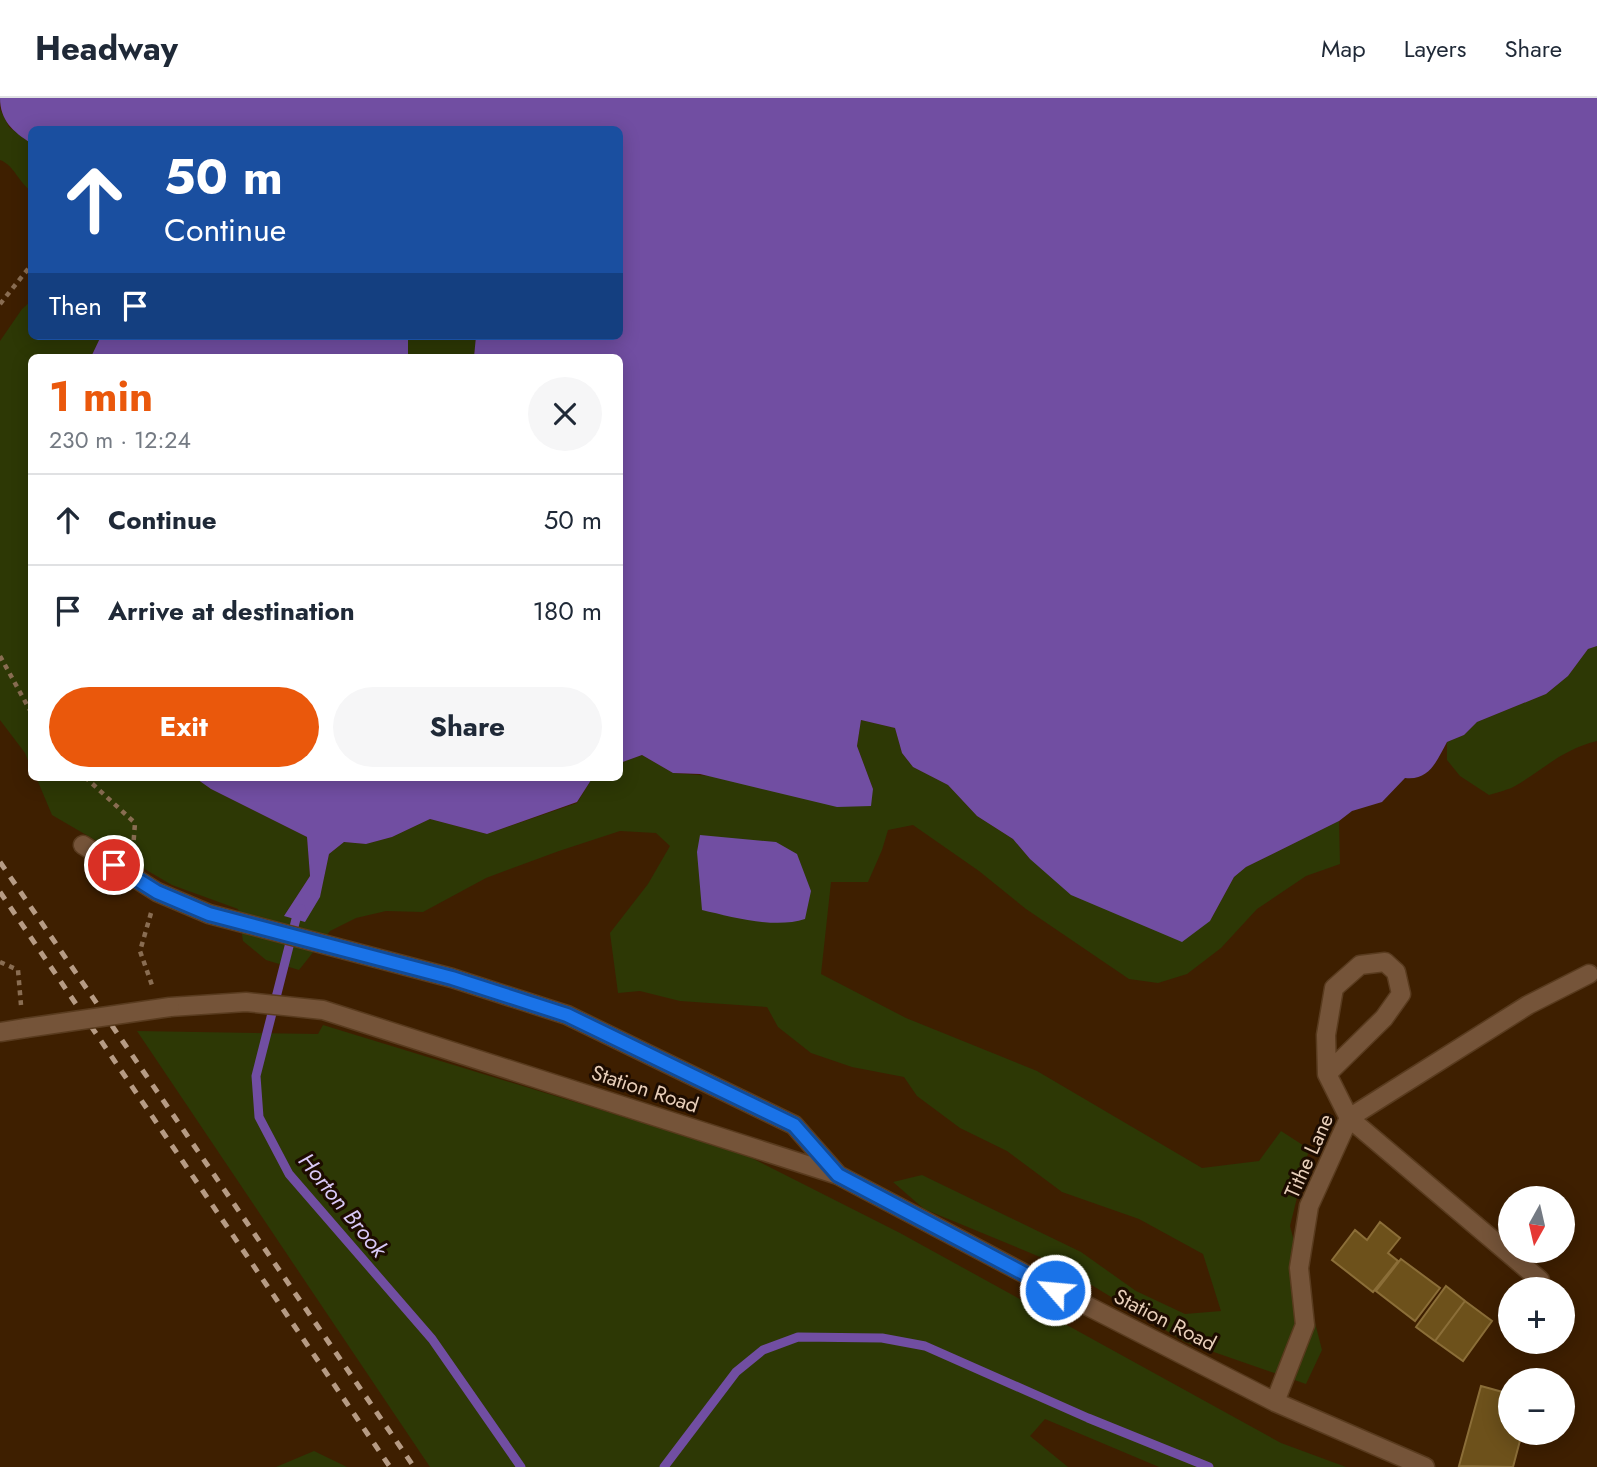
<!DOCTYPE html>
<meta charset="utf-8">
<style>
body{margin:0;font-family:Jost,sans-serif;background:#f6f6f7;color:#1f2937;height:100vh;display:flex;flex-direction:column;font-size:26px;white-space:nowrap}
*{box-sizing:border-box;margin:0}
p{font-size:23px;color:#747a83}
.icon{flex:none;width:38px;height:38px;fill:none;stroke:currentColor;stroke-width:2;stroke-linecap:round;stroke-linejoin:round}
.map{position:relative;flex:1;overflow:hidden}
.sheet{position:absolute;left:28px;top:256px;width:595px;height:427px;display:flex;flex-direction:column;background:#fff;border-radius:10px;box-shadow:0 4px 18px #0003}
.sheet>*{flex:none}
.top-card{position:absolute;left:28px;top:28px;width:595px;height:214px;border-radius:10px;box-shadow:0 4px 18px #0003;background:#1a4fa0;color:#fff;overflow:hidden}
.needle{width:46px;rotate:188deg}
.fabs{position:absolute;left:1498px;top:1088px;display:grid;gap:14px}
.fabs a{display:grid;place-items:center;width:77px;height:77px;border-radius:50%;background:#fff;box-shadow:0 4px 18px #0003;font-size:35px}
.pin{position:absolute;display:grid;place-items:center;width:60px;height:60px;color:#fff;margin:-30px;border:4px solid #fff;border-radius:50%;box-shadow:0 2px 7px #0007}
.me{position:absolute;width:77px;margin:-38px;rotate:297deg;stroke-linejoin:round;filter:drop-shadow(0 0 5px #0008)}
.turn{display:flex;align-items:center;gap:24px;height:147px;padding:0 21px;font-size:32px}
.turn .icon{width:91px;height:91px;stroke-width:2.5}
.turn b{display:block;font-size:49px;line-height:60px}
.then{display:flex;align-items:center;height:66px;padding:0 21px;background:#0003;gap:14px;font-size:26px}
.round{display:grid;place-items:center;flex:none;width:74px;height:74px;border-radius:37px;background:#f6f6f7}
.overview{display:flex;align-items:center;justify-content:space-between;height:119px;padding:0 21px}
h1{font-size:42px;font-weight:700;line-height:52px;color:#ea580c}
.cta{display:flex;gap:14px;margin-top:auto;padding:14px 21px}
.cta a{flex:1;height:80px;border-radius:42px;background:#ea580c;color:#fff;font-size:28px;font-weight:700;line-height:80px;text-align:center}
.cta a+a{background:#f6f6f7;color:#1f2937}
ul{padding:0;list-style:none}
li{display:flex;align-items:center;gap:21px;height:91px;padding:0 21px;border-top:2px solid #e0e1e3}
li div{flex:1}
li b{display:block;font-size:26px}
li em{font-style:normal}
header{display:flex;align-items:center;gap:42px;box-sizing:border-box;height:98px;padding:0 35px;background:#fff;border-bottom:2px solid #e0e1e3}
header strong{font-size:33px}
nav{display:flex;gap:38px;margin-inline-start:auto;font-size:24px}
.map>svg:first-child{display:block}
.green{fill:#2d3805}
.water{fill:#714ea2}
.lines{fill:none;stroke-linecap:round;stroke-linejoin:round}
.stream{stroke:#714ea2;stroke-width:9}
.building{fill:#6d511b;stroke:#8b6e38;stroke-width:2}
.minor-casing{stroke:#593b1e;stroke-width:21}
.path{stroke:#896d52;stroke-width:4.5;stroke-dasharray:5 5;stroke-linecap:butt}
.minor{stroke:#755439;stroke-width:18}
.rail{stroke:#b69b84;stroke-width:5;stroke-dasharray:9 9;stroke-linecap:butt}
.minor-bridge-casing{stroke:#593b1e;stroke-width:21;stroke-linecap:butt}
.minor-bridge{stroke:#755439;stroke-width:18}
.route-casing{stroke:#114b97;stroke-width:18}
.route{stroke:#1a73e8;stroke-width:12}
.labels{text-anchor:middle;stroke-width:6;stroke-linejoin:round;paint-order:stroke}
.street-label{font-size:21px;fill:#e8cfba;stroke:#1d0c00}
.water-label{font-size:23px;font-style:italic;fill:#d9c9f7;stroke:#1d0c00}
</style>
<header>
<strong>Headway</strong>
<nav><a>Map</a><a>Layers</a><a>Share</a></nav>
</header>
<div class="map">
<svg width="1597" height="1369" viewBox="0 0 1597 1369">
<rect width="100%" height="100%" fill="#3e1f00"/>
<path class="green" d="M0 11 9 29 31 45V93C19 85 14 67 0 62Z
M31 203 32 238H101L91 259H32L31 670 25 655 0 622V243L22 211Z
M408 238H476L474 259H408Z
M1597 548V643C1561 652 1546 670 1515 688 1508 692 1498 694 1489 697L1460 678 1447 662V644L1464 637 1477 624 1546 596 1568 578 1588 551Z
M861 622 895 630 902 655 913 669 948 687 977 718 1013 741 1030 761 1210 823 1234 779 1246 769 1339 723 1340 766 1306 778 1257 811 1221 850 1187 876 1158 885 1129 881 1026 811 979 773 913 727 888 732 882 752 868 784H831L821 876 906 920 1037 973 1202 1070 1259 1063 1281 1033 1309 1051 1290 1128 1322 1252 1306 1286 1185 1244 1057 1166 924 1111 893 1084 922 1077 1081 1154 1136 1193 1185 1216 1221 1213 1203 1156 1139 1121 1062 1094 1007 1053 960 1030 917 998 904 979 852 969 811 955 778 929 767 909 680 903 640 893 618 895 610 835 648 786 670 748 656 735 620 733 559 753 486 780 423 814 386 813 356 820 330 833 299 872 266 862 243 843 238 811 172 787 52 717 36 679H194L211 691 307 739 310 778 284 818 320 798 329 756 344 744 366 746 392 739 430 721 487 736 577 705 593 679H620V665L642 657 673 675 873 691 857 648Z
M323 927 742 1055 900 1135 1281 1345 1346 1369H1159L1045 1321 1030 1338 1068 1369H430L137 933 318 936Z
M314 1353 347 1369H276Z"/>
<path class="water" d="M0 0H1597V548L1588 551 1568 578 1546 596 1477 624 1464 637 1447 644C1437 662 1430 683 1405 680L1382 704 1352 713 1339 723 1246 769 1234 779 1210 823 1182 844 1071 797 1030 761 1013 741 977 718 948 687 913 669 902 655 895 630 861 622 857 648 873 691 871 708 837 709 700 676 673 675 642 657 620 665V259H474L476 238H620V32H32L31 45C13 34 0 22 0 0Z
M101 238H408V259H91Z
M194 679H593L577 704 487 736 430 721 392 739 366 746 344 744 329 756 320 799 305 824 284 818 310 778 307 739 211 691Z
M700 737 776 744 797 756 811 793 805 821C775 831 732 819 702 812L697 754Z"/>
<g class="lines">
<path class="stream" d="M301 811 296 821 256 978 259 1019 289 1076 432 1241 521 1369
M664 1369 736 1274 763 1252 798 1239 882 1240 925 1248 1088 1320 1209 1369"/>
</g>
<path class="building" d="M1380 1124 1400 1140 1388 1155 1398 1163 1373 1194 1332 1162 1355 1132 1367 1142Z
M1401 1161 1440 1190 1415 1223 1376 1193Z
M1446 1188 1465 1203 1435 1243 1416 1229Z
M1465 1203 1492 1223 1463 1263 1435 1243Z
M1481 1288 1510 1296 1504 1322 1510 1324V1335H1522L1513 1369 1459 1368Z"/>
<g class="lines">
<defs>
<path id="minor" d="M83 747 157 794 209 816 452 880 567 917 794 1027 838 1077
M170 909 246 904 323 912 838 1077 1031 1179 1275 1304 1425 1369
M0 934 26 930
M1327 976 1384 920 1401 896 1396 874 1385 864 1360 867 1334 890 1326 937 1327 976 1349 1020 1540 1182
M1275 1304 1305 1227 1299 1170 1309 1108 1349 1020 1528 907 1589 876"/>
</defs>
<use href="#minor" class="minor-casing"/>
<path class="path" d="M0 206 32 166
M0 558 32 616
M85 679 135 725 133 751
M151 815 140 853 153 890
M0 864 18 872 21 907"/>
<use href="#minor" class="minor"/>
<path class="rail" d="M0 764 414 1369
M0 794 390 1369"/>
<defs>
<path id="minor-bridge" d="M26 930 170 909"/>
</defs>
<use href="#minor-bridge" class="minor-bridge-casing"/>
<use href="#minor-bridge" class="minor-bridge"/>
</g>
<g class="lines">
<defs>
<path id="route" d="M114 767 157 794 209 816 452 880 567 917 794 1027 838 1077 1055 1192"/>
</defs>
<use href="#route" class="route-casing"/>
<use href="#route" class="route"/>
</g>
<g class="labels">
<g class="street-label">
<text transform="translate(645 991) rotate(18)" y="7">Station Road</text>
<text transform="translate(1309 1058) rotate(-66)" y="7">Tithe Lane</text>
<text transform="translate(1165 1222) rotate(27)" y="7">Station Road</text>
</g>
<g class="water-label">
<text transform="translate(343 1107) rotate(51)" y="8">Horton Brook</text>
</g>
</g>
</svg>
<div class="fabs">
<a><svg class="needle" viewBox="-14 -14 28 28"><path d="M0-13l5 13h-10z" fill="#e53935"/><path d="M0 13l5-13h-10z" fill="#747a83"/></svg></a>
<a>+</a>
<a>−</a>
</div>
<div class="pin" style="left:114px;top:767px;background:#d93025"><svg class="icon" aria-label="arrive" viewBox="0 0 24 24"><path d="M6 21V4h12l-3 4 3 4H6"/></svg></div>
<svg class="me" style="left:1055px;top:1192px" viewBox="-20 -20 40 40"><circle r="17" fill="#1a73e8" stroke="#fff" stroke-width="3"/><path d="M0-11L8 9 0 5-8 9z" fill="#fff"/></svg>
<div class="top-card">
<div class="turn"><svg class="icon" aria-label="ahead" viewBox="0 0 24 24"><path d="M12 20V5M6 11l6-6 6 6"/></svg><div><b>50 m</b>Continue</div></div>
<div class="then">Then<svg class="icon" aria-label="arrive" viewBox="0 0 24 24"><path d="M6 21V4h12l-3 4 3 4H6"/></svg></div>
</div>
<section class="sheet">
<div class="overview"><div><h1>1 min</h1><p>230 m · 12:24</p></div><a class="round"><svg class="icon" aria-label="close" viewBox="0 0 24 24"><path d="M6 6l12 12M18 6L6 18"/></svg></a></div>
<ul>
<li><svg class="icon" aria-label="ahead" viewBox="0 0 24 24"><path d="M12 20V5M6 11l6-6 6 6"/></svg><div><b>Continue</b></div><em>50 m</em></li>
<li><svg class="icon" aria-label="arrive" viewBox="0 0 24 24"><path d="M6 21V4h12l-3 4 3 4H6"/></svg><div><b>Arrive at destination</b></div><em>180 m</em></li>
</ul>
<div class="cta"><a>Exit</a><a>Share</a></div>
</section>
</div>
